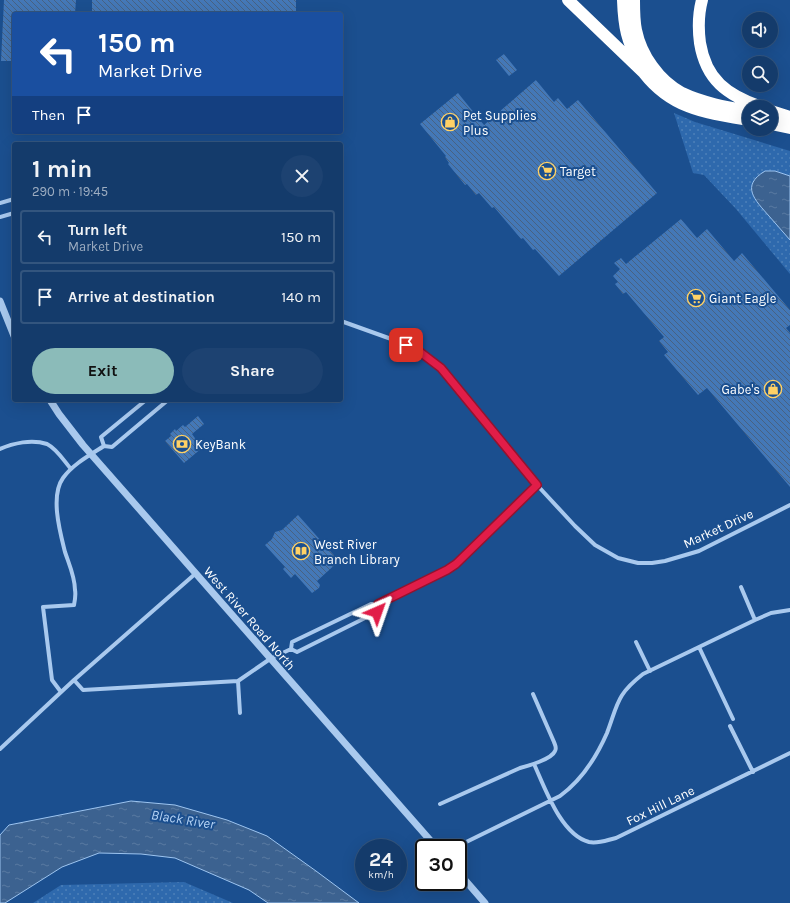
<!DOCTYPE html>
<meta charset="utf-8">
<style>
body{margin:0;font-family:Karla,sans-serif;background:#1d4271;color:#f1f3f6;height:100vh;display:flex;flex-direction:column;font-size:15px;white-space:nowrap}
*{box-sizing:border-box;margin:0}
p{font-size:13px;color:#9dadc1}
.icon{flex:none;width:22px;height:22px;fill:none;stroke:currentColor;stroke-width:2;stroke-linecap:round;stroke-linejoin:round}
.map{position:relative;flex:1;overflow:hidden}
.sheet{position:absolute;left:12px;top:142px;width:331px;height:260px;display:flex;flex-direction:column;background:#143b6b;border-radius:4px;box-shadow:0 4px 16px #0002,0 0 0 1px #33557e}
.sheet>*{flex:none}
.hud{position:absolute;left:12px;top:12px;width:331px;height:122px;border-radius:4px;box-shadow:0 4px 16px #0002,0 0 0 1px #33557e;background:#1a4fa0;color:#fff;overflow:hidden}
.fabs{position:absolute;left:742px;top:12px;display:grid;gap:8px}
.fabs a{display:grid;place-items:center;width:36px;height:36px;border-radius:50%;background:#143b6b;box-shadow:0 4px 16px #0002,0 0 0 1px #33557e;font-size:20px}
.speed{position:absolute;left:355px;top:839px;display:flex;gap:8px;font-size:20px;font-weight:700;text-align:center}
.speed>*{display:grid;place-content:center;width:52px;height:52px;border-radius:50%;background:#143b6b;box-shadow:0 4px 16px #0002,0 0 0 1px #33557e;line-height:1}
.speed small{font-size:10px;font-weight:400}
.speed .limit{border:2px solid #111;border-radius:6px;background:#fff;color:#111}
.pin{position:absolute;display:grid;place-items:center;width:34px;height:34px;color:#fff;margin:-17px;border-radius:8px;box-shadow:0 2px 6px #0006}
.me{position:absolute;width:44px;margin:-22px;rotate:43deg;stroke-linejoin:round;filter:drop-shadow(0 0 3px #0008)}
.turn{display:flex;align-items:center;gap:14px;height:84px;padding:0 20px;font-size:18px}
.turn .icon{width:52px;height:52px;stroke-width:2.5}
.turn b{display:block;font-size:28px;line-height:34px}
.then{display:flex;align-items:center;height:38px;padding:0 20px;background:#0003;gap:8px;font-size:15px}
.round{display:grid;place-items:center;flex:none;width:42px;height:42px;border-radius:21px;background:#1d4271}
.overview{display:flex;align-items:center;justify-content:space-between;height:68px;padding:0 20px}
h1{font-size:24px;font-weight:700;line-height:30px}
.cta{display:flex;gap:8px;margin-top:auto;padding:8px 20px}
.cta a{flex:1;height:46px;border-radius:24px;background:#8bbbb9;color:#111;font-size:16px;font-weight:700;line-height:46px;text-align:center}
.cta a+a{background:#1d4271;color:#f1f3f6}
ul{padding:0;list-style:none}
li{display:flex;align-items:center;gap:12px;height:54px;margin:0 8px 6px;padding:0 12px;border:2px solid #33557e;border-radius:4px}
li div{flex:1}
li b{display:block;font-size:15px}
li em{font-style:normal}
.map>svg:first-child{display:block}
.grass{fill:url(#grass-dots)}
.water{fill:url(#water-ripples);stroke:#9cc4f0}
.building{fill:url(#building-back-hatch)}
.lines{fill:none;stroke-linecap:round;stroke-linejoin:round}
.minor{stroke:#a9c9ee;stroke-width:4}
.tertiary{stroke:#a9c9ee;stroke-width:7}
.motorway{stroke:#fff;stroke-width:12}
.route-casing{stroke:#92132f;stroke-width:10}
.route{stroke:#e11d48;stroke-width:7}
.labels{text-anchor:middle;stroke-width:4;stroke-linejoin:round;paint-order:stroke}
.poi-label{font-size:13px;fill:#fff;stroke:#1b4f8f;text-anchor:start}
.street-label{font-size:13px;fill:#fff;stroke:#1b4f8f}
.water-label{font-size:14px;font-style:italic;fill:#b5d3f5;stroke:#1b4f8f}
</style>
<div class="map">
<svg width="790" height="903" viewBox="0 0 790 903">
<defs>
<pattern id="grass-dots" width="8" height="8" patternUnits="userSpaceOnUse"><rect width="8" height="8" fill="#2e69ad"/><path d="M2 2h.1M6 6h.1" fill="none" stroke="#4d80b9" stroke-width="1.8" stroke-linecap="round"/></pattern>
<pattern id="water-ripples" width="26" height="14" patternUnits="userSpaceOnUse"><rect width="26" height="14" fill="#3c6290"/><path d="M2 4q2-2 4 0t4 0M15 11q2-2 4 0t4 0" fill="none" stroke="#597aa1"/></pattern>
<pattern id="building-back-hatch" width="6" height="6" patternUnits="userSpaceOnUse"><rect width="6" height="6" fill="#4478b7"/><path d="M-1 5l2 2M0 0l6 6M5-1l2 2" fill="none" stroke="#486282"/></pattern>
</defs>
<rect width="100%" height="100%" fill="#1b4f8f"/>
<path class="grass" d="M674 113 695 122 790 151V274L736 209 704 175 693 173Z
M184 882 233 903H33L61 885Z"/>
<path class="water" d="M765 171H775L790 176V240C783 232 776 224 769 216 755 200 740 186 765 171Z
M131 801 175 805 227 820 267 836 316 871 359 903H268L249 890 175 858 141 854 99 853 62 867 5 903H0V835L9 825Z"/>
<path class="building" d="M4 0H76L75 14H14V61H1Z
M92 0H296V14H92Z
M504 54 517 70 509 76 496 60Z
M536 80 554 102 558 98 567 109 578 100 657 193 559 276 535 249 533 250 523 238 521 239 494 207 492 208 479 193 476 195 467 184 465 185 448 164 449 163 445 157 446 156 420 124 458 93 484 125Z
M681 219 697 238 707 229 734 261 742 253 790 310V325L786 328 790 333V487L707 388 698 395 664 355 668 352 659 341 664 337 626 292 623 294 615 284 618 282 613 276 620 269 614 263 621 258 626 264Z
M198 416 204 424 192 434 202 448 184 463 165 441 171 436 170 434 175 429 176 431 183 425 185 427Z
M298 515 339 561 317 581 320 585 319 588 312 593 295 574 291 578 283 569 285 567 265 545 272 539 275 532 282 530Z"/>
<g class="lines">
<path class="minor" d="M0 203 14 199
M0 217 14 213
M341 321 394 340 420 352 441 368 537 485 575 526 595 545 618 558 638 563H652L665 561 699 551 790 505
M146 400 101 437 104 446 112 447 168 400
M0 449C13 443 32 439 47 444 57 449 64 461 71 469
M741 587 755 620
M378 604 377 612 297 652 291 649 292 642 371 604H378L447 570 456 564 537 485
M636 642 650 671
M699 647 733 719
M74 680 83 690 238 681
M61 692 52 680 43 607 74 605C75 600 76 595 75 590 75 577 69 564 65 552 60 532 50 496 63 478 73 464 90 455 104 446
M240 713 238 681 270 659 291 649
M730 726 753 772
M0 749 74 680 195 574
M534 764C545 788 561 835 589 842 598 844 607 840 616 838L790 753
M440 804 520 768C528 766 552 759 555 751 557 748 555 745 554 742L533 694
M454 848 560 796C582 780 596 758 607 733 618 704 616 695 643 674L755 620 771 613 790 610"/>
<path class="tertiary" d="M0 301 14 336
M50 400 59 414 83 445 437 848
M458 872 485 903"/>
<path class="motorway" d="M568 0 644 73C672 109 706 113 749 120
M623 0C624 28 627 40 639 64
M634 0C634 10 634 21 636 30 641 55 659 81 682 93 703 103 726 107 749 111
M702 0C698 15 698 28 700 43 706 80 727 95 761 107
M771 111 790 117
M771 124 790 128"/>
</g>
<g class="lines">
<defs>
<path id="route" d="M377 612 378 604 447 570 456 564 537 485 441 368 420 352 406 345"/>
</defs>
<use href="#route" class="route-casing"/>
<use href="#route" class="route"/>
</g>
<defs>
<symbol id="shop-ring" viewBox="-11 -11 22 22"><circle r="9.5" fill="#1b4f8f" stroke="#ffd166" stroke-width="1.5"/><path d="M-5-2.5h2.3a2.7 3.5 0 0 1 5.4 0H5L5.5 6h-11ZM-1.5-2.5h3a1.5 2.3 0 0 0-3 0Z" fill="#ffd166"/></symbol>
<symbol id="supermarket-ring" viewBox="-11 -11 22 22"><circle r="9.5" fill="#1b4f8f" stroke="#ffd166" stroke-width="1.5"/><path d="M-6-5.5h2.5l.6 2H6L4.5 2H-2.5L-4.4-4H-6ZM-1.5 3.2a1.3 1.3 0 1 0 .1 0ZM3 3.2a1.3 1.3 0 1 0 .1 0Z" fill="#ffd166"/></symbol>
<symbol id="bank-ring" viewBox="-11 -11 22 22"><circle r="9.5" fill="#1b4f8f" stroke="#ffd166" stroke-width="1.5"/><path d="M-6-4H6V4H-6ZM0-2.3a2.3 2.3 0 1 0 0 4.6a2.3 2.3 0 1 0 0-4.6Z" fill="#ffd166"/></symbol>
<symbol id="library-ring" viewBox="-11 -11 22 22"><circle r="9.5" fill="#1b4f8f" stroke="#ffd166" stroke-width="1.5"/><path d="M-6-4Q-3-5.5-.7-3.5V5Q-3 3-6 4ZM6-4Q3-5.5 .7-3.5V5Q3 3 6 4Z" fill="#ffd166"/></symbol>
</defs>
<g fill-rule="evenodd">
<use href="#shop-ring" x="440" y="112" width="20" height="20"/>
<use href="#supermarket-ring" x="537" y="161" width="20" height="20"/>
<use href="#supermarket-ring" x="686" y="288" width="20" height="20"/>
<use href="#shop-ring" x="763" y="379" width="20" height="20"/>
<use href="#bank-ring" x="172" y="434" width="20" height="20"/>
<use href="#library-ring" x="291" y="541" width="20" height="20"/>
</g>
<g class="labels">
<g class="poi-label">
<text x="463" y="120">Pet Supplies<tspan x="463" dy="15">Plus</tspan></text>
<text x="560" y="176">Target</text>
<text x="709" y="303">Giant Eagle</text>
<text x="760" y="394" text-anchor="end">Gabe's</text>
<text x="195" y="449">KeyBank</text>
<text x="314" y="549">West River<tspan x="314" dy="15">Branch Library</tspan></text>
</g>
<g class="street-label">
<text transform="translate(718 528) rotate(-25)" y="5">Market Drive</text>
<text transform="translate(250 618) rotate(49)" y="5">West River Road North</text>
<text transform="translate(660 805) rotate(-26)" y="5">Fox Hill Lane</text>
</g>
<g class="water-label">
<text transform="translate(183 819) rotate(9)" y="5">Black River</text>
</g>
</g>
</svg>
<div class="fabs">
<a><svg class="icon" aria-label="sound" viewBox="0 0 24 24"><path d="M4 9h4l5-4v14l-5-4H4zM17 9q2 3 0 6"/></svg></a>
<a><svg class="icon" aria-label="search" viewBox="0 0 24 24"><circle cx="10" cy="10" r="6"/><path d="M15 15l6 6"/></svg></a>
<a><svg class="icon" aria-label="layers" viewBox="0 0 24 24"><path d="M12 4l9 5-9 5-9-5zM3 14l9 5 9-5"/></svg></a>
</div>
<div class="speed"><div>24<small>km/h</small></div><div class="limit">30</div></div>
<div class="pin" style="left:406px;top:345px;background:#d93025"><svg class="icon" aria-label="arrive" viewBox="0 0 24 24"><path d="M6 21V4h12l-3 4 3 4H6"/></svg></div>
<svg class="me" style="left:377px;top:612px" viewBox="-20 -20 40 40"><path d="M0-17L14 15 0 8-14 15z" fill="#e11d48" stroke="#fff" stroke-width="4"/></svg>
<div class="hud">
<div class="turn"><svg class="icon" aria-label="left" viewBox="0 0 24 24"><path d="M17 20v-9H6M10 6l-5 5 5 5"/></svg><div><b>150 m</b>Market Drive</div></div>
<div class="then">Then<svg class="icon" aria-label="arrive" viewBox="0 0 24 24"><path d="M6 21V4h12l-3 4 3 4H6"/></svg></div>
</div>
<section class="sheet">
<div class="overview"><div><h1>1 min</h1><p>290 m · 19:45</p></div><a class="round"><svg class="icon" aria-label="close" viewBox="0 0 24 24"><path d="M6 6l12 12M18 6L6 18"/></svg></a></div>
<ul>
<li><svg class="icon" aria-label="left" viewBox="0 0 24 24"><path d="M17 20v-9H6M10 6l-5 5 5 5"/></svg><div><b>Turn left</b><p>Market Drive</p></div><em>150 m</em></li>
<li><svg class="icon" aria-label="arrive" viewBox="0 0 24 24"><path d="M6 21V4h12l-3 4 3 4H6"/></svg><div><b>Arrive at destination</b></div><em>140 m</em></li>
</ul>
<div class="cta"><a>Exit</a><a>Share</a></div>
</section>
</div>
